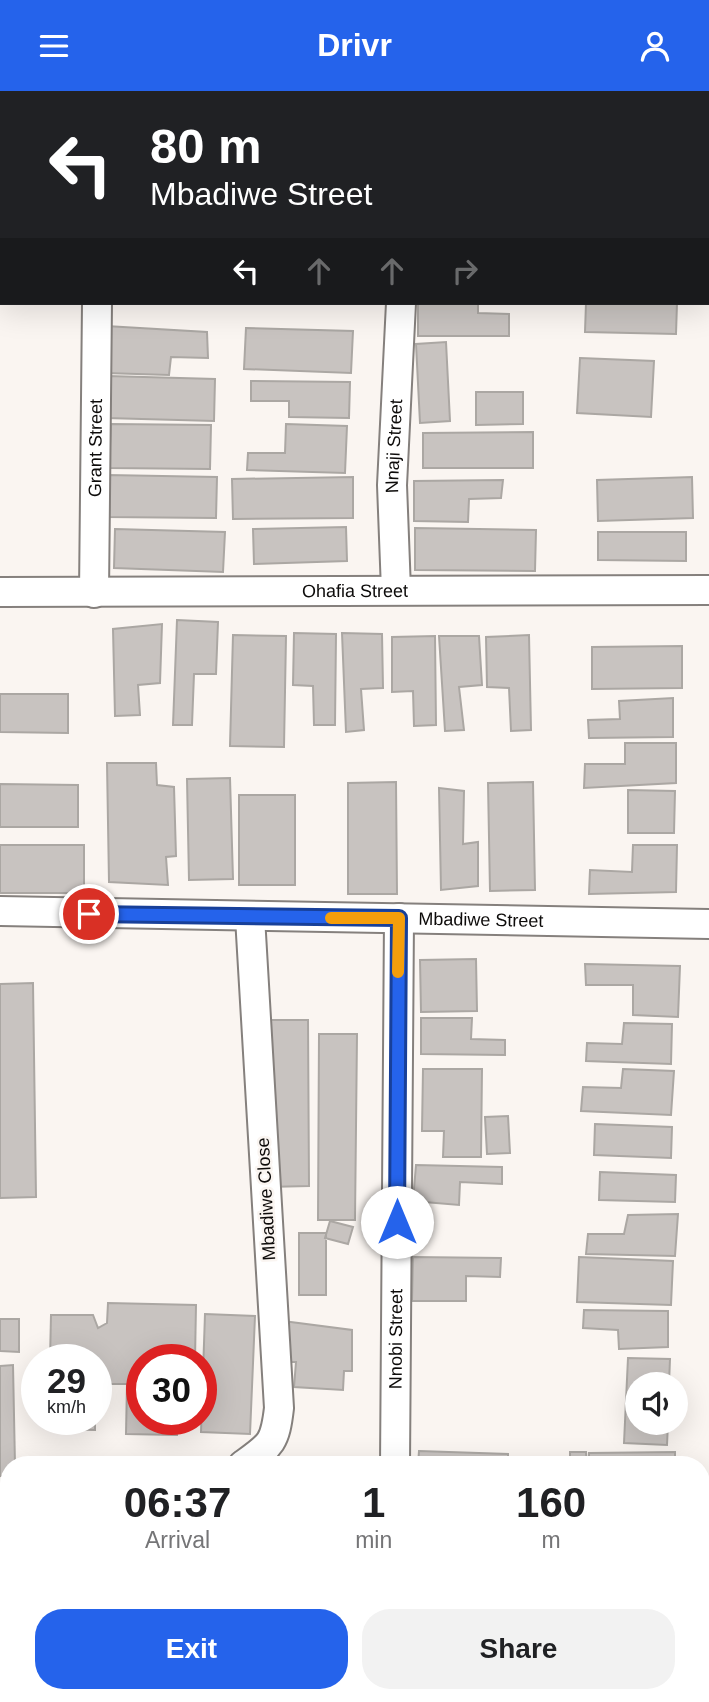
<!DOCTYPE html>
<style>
body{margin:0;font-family:Arial,sans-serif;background:#f2f2f2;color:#202124;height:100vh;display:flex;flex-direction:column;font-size:26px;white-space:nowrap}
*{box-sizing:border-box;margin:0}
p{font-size:23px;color:#757577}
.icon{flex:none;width:38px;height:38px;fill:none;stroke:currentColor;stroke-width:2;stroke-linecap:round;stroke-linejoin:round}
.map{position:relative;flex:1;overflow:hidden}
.sheet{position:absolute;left:0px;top:1365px;width:710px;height:247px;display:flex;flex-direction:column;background:#fff;border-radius:28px 28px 0 0;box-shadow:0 7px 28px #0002}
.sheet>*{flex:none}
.hud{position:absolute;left:0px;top:0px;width:710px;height:214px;box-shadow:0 7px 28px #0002;background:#202124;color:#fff;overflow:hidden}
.buttons{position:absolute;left:625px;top:1281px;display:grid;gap:14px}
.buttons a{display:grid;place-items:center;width:63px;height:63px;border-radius:50%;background:#fff;box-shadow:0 7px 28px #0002;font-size:35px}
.speed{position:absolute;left:21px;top:1253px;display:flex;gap:14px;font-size:35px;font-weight:700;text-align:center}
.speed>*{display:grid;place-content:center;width:91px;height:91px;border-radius:50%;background:#fff;box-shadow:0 7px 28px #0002;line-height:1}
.speed small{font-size:18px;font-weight:400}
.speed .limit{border:10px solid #d22;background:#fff;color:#111}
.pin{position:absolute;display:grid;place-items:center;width:60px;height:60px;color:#fff;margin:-30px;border:4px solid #fff;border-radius:50%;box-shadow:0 2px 7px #0007}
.me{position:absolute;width:77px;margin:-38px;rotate:0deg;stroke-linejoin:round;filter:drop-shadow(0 0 5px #0008)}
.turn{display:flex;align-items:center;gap:24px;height:147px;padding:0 35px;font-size:32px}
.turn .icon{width:91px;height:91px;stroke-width:2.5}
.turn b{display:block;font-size:49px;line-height:60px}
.lanes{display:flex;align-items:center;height:66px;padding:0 35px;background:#0003;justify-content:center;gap:35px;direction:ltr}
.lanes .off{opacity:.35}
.eta{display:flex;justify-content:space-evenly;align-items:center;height:119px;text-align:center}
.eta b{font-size:42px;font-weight:600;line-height:49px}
.button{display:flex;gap:14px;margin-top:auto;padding:14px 35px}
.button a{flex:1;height:80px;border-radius:28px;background:#2563eb;color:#fff;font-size:28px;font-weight:600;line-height:80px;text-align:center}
.button a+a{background:#f2f2f2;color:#202124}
header{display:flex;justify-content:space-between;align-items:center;height:91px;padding:0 35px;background:#2563eb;color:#fff;font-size:32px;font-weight:600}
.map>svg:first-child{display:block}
.building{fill:#c8c3c0;stroke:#aba7a3;stroke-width:2}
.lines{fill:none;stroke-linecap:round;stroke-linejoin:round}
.minor-casing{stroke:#85807d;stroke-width:32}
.minor{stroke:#fff;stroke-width:28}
.route-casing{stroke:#184099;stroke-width:18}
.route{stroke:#2563eb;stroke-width:12}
.slow{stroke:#f59e0b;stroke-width:12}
.labels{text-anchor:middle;stroke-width:5;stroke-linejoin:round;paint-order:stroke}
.street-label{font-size:18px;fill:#0d0b0a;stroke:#faf5f1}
</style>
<header><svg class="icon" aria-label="menu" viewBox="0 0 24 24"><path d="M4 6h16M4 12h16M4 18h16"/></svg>Drivr<svg class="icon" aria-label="person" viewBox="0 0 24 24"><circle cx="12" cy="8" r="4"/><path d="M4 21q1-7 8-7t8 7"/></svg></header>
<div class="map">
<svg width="709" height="1611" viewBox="0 0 709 1611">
<rect width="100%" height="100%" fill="#faf5f1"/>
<path class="building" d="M429 0H540V2Z
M565 0H685L565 2Z
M418 212H478V222L509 223V245H418Z
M586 212H677L676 243 585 241Z
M106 235 207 241 208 267 171 266 169 284 105 282Z
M246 237 353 240 351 282 244 278Z
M446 251 450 330 420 332 416 253Z
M580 267 654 270 651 326 577 322Z
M108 285 215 288 214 330 106 327Z
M251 290 350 291 349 327 289 326V310H251Z
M476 301H523V333L476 334Z
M111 333 211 334 210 378 109 377Z
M286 333 347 335 345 382 247 379 248 362H285Z
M533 341V377H423V342Z
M107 384 217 386 216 427 106 426Z
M353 386V427L233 428 232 388Z
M692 386 693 427 598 430 597 389Z
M503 389 501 407 469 408 468 431 414 430V390Z
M346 436 347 470 254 473 253 438Z
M415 437 536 439 535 480 415 479Z
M115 438 225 441 223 481 114 477Z
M598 441H686V470L598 469Z
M177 529 218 531 216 583H194L192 634H173Z
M162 533 160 592 138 594 140 624 115 625 113 538Z
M294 542 336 543 335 634H314L313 595 293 594Z
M342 542 382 543 383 597 361 598 364 639 346 641Z
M233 544 286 545 284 656 230 655Z
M529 544 531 639 511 640 509 597 487 596 486 546Z
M435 545 436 634 414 635 413 600 392 601V546Z
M439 545H479L482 594 459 596 464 639 445 640Z
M682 555V597L592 598V556Z
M0 603H68V642L0 641Z
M673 607V646L589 647 588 629 620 628 619 610Z
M625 652H676V692L584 697 585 673H625Z
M107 672H156L157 694 174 696 176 765 166 766 168 794 109 791Z
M230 687 233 788 189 789 187 688Z
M396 691 397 803H348V692Z
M533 691 535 799 490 800 488 692Z
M0 693 78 694V736H0Z
M439 697 464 700 463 753 478 751V795L441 799Z
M628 699 675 700 674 742H628Z
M239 704H295V794H239Z
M0 754H84V802H0Z
M633 754H677L676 801 589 803 590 779 632 781Z
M476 868 477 920 421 921 420 869Z
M585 873 680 875 678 926 633 924V894H586Z
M33 892 36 1106 0 1107V893Z
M421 927H472L471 948 505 949V964L421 963Z
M266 929H308L309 1095 267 1096Z
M624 932 672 933 671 973 586 970 587 952 622 953Z
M319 943H357L355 1129H318Z
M423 978H482L481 1066H443L444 1040H422Z
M623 978 674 980 671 1024 581 1020 583 996 621 997Z
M508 1025 510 1062 487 1063 485 1026Z
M595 1033 672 1036 671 1067 594 1064Z
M416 1074 502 1076V1093L460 1091 459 1114 413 1110Z
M600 1081 676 1084 675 1111 599 1109Z
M678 1123 675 1165 586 1163 588 1143H624L628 1124Z
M330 1130 353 1136 348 1153 325 1147Z
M299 1142H326V1204H299Z
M413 1166 501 1167 500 1186 466 1185V1210H412Z
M579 1166 673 1170 671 1214 577 1211Z
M108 1212 196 1214 195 1269H142V1328H178L177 1344 126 1343 127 1293H96V1269H50L51 1224H93L98 1237 107 1232Z
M584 1219 668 1220V1256L619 1258 618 1239 583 1237Z
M205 1223 255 1225 250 1343 201 1341Z
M0 1228H19V1261L0 1260Z
M283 1230 352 1239V1280H344L343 1299 294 1296 296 1271H283Z
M628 1267 670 1268 669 1293H637V1332H668L667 1354 624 1352Z
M13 1274 15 1374H9V1385H0V1275Z
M48 1328H95V1339L48 1338Z
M419 1360 508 1363V1374H418Z
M570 1361H586L587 1374H570Z
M675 1361V1374H589V1362Z
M9 1413V1442H0V1414Z
M0 1468 9 1469V1552L0 1551Z
M0 1568H9V1603H27V1611H0Z
M266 1603H328V1611H266Z
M417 1603H507L506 1611H417Z
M511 1603H527L526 1611H511Z"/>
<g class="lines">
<defs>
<g id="minor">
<path d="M405 2V0"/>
<path d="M0 16H2"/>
<path id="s1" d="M396 499 392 394 401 212"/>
<path id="s2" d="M0 501 709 499"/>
<path id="s3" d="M94 502 97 212"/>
<path id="s4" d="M0 820 709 833"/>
<path d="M243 1374C271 1354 275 1352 279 1317L250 826"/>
<path id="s5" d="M395 1374 399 827"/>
<path d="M393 1611V1603"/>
</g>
</defs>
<use href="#minor" class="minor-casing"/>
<use href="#minor" class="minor"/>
</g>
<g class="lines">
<defs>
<path id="route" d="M89 823 399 827 397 1131"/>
</defs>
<use href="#route" class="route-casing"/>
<use href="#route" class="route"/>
<path class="slow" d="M331 827H399L398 881"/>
</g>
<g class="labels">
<g class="street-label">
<text dy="6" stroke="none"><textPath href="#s1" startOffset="144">Nnaji Street</textPath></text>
<text dy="6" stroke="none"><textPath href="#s3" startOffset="145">Grant Street</textPath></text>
<text dy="6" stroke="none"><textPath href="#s2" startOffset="355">Ohafia Street</textPath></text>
<text dy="6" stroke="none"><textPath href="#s4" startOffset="481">Mbadiwe Street</textPath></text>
<text transform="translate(266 1108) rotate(-93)" y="6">Mbadiwe Close</text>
<text dy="6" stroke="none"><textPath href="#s5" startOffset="126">Nnobi Street</textPath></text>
</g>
</g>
</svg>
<div class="buttons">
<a><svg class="icon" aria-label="sound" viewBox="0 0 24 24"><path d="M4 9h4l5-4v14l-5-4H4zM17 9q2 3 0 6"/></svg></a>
</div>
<div class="speed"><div>29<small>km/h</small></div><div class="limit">30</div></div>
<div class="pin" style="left:89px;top:823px;background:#d93025"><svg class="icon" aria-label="arrive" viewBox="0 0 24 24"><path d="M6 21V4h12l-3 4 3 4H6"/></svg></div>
<svg class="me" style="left:397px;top:1131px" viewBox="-20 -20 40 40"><circle r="19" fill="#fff"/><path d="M0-13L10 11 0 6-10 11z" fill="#2563eb"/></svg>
<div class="hud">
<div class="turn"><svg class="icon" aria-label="left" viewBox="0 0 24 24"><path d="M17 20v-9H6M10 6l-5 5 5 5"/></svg><div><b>80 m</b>Mbadiwe Street</div></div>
<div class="lanes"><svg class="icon" aria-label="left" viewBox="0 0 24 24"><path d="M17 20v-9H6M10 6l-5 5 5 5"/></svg><svg class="icon off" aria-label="ahead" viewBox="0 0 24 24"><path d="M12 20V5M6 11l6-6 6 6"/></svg><svg class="icon off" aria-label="ahead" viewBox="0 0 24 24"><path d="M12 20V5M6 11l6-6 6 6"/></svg><svg class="icon off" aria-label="right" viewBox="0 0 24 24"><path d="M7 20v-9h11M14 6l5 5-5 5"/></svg></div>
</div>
<section class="sheet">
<div class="eta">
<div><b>06:37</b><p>Arrival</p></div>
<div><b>1</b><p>min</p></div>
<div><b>160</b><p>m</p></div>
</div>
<div class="button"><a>Exit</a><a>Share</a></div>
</section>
</div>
